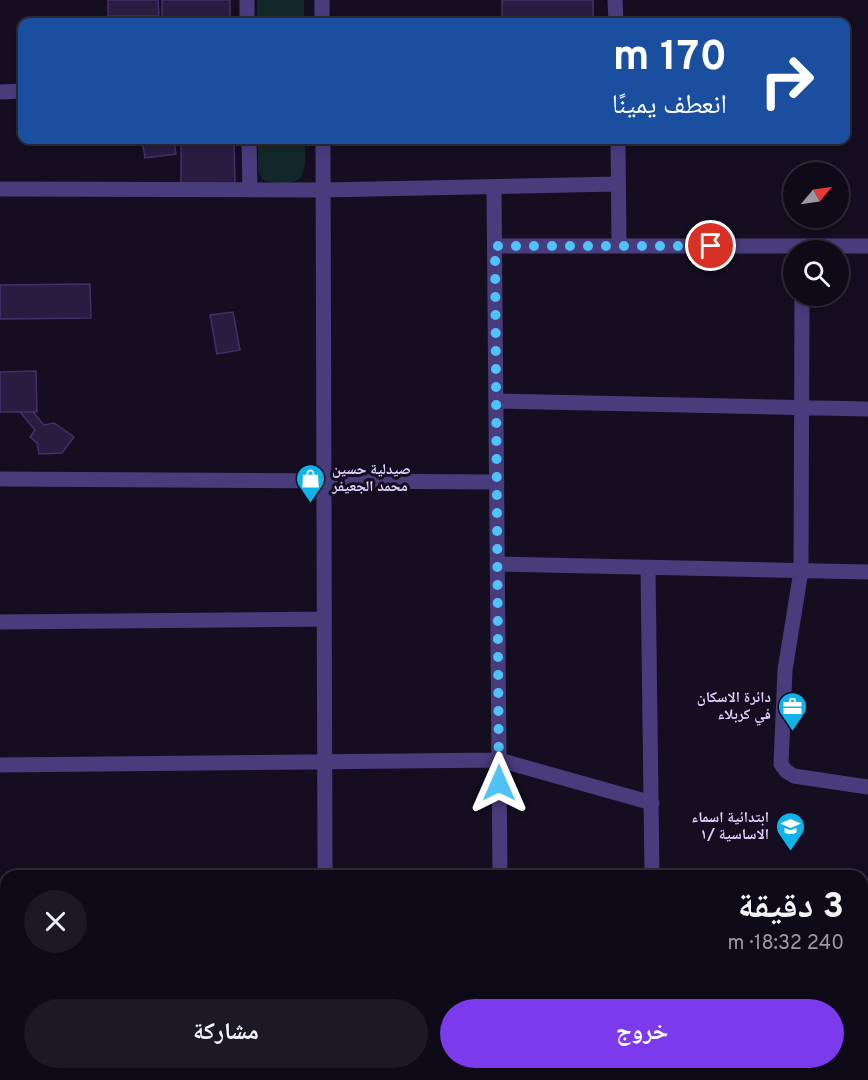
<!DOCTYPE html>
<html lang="ar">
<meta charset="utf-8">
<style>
body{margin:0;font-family:Overpass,"Noto Naskh Arabic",sans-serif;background:#1d1825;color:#f1f3f6;direction:rtl;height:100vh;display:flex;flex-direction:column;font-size:22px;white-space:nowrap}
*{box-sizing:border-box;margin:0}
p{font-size:20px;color:#9b9aa2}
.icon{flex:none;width:33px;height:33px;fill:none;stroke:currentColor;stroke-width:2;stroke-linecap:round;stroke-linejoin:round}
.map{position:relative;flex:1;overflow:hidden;direction:ltr}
.details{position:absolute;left:0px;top:870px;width:868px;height:210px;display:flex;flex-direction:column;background:#0f0a18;border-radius:18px 18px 0 0;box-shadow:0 3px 9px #0003,0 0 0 2px #2f2b37;direction:rtl}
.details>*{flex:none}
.guide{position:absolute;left:18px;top:18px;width:832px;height:126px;border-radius:12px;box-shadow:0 3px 9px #0003,0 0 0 2px #2f2b37;direction:rtl;background:#1a4fa0;color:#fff;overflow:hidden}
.needle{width:39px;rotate:61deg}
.controls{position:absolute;left:783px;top:162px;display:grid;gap:12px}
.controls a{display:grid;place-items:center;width:66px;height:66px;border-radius:50%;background:#0f0a18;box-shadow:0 3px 9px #0003,0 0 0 2px #2f2b37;font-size:30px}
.pin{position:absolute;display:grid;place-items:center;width:51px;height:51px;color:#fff;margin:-26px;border:3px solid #fff;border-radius:50%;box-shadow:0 2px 6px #0007}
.me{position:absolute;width:66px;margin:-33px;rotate:0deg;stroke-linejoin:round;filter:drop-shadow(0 0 4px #0008)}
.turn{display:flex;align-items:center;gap:21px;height:126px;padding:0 24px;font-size:27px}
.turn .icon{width:78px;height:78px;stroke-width:2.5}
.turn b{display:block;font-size:42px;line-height:51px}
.round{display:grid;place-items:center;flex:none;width:63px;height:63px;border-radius:32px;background:#1d1825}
.summary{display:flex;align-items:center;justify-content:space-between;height:102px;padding:0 24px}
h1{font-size:36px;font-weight:700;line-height:45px}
.action{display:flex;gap:12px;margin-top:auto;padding:12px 24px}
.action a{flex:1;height:69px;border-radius:36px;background:#7c3aed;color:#fff;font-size:24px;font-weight:700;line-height:69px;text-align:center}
.action a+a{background:#1d1825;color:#f1f3f6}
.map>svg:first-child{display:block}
.green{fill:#122729}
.building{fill:#281c40;stroke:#442f6a;stroke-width:1.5}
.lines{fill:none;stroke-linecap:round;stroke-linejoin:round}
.minor{stroke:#483c7c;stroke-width:15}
.route{stroke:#4fc3f7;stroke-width:10;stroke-dasharray:0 18}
.labels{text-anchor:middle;stroke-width:6;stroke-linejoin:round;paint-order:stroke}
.poi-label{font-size:15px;font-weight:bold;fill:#dcd0fc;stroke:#140e20;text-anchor:end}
</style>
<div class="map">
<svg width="868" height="1080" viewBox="0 0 868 1080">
<rect width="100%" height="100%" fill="#140e20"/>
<path class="green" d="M257 0H304V22H257Z
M258 140H305V164L301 177C293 186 272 184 262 179L258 170Z"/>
<path class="building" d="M108 0H158L159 16H108Z
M162 0H230V22H162Z
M502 0H593V22H502Z
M142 140H174L176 154 145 158Z
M181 140H234L235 185H181Z
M90 284 91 318 0 319V285Z
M233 312 240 350 217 354 210 315Z
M36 371 37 412H0V372Z
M20 412H33L44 425 54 423 74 437 62 453 39 454 37 443 30 437 35 430Z"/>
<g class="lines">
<path class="minor" d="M247 0V22
M322 0V22
M615 0 616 22
M0 92 22 91
M249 140 250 190
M323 140 325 876
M618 140 619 246
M494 187 500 876
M0 189 323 190 618 184
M495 246H868
M802 296 801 571 785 670 781 764 786 771 794 776 868 787
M496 401 868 409
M0 479 497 482
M497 564 868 572
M648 568 652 876
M0 622 324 619
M0 765 499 760 652 803
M0 1041H6
M862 1042H868
M100 1080V1074
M742 1080V1074"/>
</g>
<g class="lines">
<path class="route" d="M499 783 495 246H711"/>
</g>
<defs>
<symbol id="shop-pin" viewBox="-11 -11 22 30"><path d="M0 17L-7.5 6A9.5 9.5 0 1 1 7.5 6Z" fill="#0fb3ea" stroke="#140e20"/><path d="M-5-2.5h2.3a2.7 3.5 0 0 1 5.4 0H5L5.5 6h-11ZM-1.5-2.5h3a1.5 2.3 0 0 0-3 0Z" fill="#fff"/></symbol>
<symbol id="office-pin" viewBox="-11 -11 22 30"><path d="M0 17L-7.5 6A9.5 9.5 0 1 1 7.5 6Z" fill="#0fb3ea" stroke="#140e20"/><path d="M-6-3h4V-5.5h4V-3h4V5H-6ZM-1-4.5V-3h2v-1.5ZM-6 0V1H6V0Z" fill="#fff"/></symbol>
<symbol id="school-pin" viewBox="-11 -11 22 30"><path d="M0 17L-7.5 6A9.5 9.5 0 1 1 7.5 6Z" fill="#0fb3ea" stroke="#140e20"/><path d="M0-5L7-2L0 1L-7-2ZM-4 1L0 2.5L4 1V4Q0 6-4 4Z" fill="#fff"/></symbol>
</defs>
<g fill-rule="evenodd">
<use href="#shop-pin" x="294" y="462" width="33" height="45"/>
<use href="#office-pin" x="776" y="690" width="33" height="45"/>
<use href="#school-pin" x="774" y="810" width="33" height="45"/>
</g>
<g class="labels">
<g class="poi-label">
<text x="332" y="474" text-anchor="start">صيدلية حسين<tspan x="332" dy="17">محمد الجعيفر</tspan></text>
<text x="771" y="702">دائرة الاسكان<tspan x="771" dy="17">في كربلاء</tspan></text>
<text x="769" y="822">ابتدائية اسماء<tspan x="769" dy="17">الاساسية /١</tspan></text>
</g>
</g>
</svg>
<div class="controls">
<a><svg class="needle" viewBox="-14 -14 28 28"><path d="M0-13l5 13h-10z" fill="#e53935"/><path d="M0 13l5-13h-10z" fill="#9b9aa2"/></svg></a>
<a><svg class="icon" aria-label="search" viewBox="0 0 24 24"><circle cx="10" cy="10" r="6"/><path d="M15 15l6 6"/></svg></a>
</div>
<div class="pin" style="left:711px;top:246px;background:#d93025"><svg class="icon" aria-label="arrive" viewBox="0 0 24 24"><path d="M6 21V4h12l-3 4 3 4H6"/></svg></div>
<svg class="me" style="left:499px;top:783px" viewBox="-20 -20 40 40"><path d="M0-17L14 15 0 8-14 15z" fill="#4fc3f7" stroke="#fff" stroke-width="4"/></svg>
<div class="guide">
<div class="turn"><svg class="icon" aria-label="right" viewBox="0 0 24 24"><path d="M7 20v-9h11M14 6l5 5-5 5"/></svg><div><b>170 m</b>انعطف يمينًا</div></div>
</div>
<section class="details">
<div class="summary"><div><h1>3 دقيقة</h1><p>240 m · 18:32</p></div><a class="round"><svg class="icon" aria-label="close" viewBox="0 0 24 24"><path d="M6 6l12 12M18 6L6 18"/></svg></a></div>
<div class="action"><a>خروج</a><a>مشاركة</a></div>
</section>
</div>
